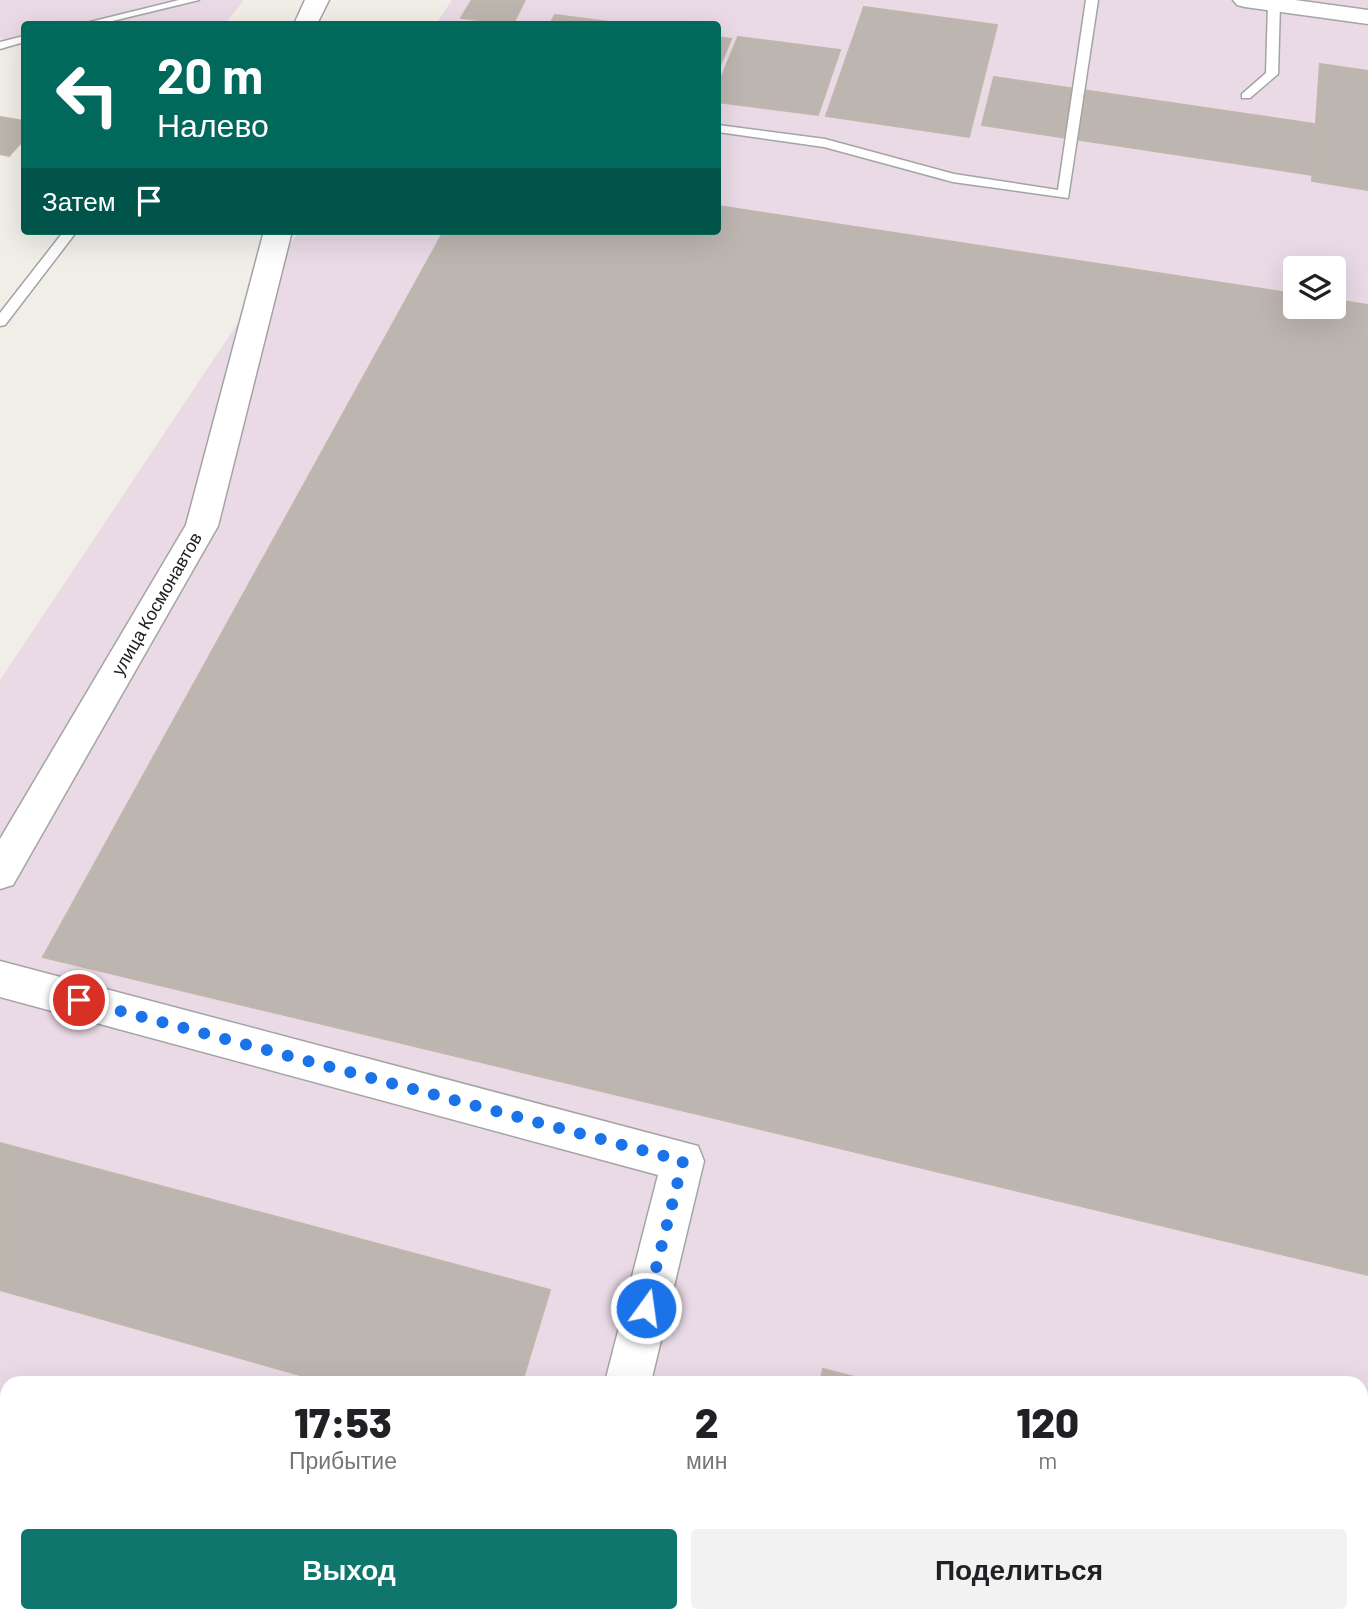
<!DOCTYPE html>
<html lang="ru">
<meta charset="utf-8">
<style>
body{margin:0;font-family:Barlow,sans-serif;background:#f2f2f2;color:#202124;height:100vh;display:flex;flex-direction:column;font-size:26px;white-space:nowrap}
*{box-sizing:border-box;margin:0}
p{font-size:23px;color:#757577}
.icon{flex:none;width:38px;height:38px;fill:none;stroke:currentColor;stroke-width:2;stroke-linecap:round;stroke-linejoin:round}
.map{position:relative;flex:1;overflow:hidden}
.side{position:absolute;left:0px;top:1376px;width:1368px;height:247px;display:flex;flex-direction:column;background:#fff;border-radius:21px 21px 0 0;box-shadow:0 7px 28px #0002}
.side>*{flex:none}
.guide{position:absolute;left:21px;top:21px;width:700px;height:214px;border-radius:7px;box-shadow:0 7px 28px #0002;background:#00695c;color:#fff;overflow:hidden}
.buttons{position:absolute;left:1283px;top:256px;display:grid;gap:14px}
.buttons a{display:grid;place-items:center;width:63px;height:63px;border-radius:7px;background:#fff;box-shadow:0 7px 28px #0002;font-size:35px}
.pin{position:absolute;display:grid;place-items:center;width:60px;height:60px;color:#fff;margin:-30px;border:4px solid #fff;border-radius:50%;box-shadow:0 2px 7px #0007}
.me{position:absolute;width:77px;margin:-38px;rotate:14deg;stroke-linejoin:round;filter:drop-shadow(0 0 5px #0008)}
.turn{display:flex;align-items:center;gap:24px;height:147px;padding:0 21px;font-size:32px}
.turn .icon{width:91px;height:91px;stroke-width:2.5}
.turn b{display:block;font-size:49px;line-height:60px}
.then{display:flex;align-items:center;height:66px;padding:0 21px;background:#0003;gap:14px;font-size:26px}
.eta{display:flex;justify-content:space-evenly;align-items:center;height:119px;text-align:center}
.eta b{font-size:42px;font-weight:800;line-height:49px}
.cta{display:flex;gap:14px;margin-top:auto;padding:14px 21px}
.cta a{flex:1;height:80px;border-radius:7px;background:#0f766e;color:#fff;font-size:28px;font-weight:800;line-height:80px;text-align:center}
.cta a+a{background:#f2f2f2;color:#202124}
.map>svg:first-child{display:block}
.industrial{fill:#e9dae5;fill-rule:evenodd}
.building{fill:#bdb6b0;stroke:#c1b6ab;stroke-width:2}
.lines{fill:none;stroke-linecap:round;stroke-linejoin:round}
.service-casing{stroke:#a4a4a4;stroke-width:3}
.minor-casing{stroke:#a4a4a4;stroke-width:3}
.service{fill:#fff;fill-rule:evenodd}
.minor{fill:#fff;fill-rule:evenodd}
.route{stroke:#1a73e8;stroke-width:12;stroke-dasharray:0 21.6}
.labels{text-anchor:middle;stroke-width:5;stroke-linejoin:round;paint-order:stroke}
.street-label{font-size:18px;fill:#202020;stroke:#fff}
</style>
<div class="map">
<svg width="1368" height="1622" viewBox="0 0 1368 1622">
<rect width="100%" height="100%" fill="#f0eee7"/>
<path class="industrial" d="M0 0H244L225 24H24V43L0 39Z
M452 0H1368V1622H0V680L299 231H718V24H436ZM1295 268H1334V306H1295ZM7 1382H1362V1615H7Z"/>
<path class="building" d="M472 0H525L513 24 461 18Z
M864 7 997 25 969 137 826 116Z
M555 15 625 24H550Z
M718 37 731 39 718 70Z
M738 37 840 50 818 115 718 102V86Z
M1320 64 1368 71V190L1312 181Z
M994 77 1315 124 1313 175 982 125Z
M0 117 24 121V139L9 156 0 154Z
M718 206 1295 294V306H1334V300L1368 305V1275L43 957 444 231H718Z
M0 1143 550 1290 522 1382H325L0 1290Z
M823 1369 874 1382H820Z
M1362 1513 1368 1514V1622H773L775 1615H1362Z
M0 1566 7 1568V1615H170L193 1622H0Z"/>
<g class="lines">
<defs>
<path id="service" d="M179 0H199L100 24H82Z
M1086 0H1098L1068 198 953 182 824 147 718 132V125L825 139 954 174 1058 190Z
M1274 1 1280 4 1278 74 1250 98H1242V94L1266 73 1268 4Z
M24 36V42L0 49V42Z
M64 231H77L5 325 0 326V313Z"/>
<path id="minor" d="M305 0H329L317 24H294Z
M1233 0H1295L1368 10V24L1245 7 1237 5Z
M264 231H292L218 526 13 885 0 889V839L186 525Z
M0 961 698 1146 704 1161 651 1382H605L658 1175 0 997Z
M0 1452 7 1454V1502L0 1500Z
M436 1615H506L509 1622H439Z
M546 1615H596L594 1622H544Z"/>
</defs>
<use href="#service" class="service-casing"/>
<use href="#minor" class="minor-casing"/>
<use href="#service" class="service"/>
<use href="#minor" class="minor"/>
</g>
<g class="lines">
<path class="route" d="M79 1000 683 1161 646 1308"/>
</g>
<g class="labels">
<g class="street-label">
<text transform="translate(157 604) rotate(-60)" y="6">улица Космонавтов</text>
</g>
</g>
</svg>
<div class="buttons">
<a><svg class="icon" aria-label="layers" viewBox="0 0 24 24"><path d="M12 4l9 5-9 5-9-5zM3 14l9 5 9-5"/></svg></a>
</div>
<div class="pin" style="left:79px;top:1000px;background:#d93025"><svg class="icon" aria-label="arrive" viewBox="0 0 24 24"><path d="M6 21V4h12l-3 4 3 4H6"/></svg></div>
<svg class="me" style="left:646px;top:1308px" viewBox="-20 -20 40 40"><circle r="17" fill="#1a73e8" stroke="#fff" stroke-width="3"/><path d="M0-11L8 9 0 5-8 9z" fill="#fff"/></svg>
<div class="guide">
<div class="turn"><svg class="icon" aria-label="left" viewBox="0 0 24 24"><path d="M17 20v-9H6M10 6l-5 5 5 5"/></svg><div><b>20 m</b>Налево</div></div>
<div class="then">Затем<svg class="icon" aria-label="arrive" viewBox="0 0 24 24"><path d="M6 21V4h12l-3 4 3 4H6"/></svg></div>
</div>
<section class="side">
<div class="eta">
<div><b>17:53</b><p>Прибытие</p></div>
<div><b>2</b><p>мин</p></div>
<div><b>120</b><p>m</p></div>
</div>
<div class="cta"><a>Выход</a><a>Поделиться</a></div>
</section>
</div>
